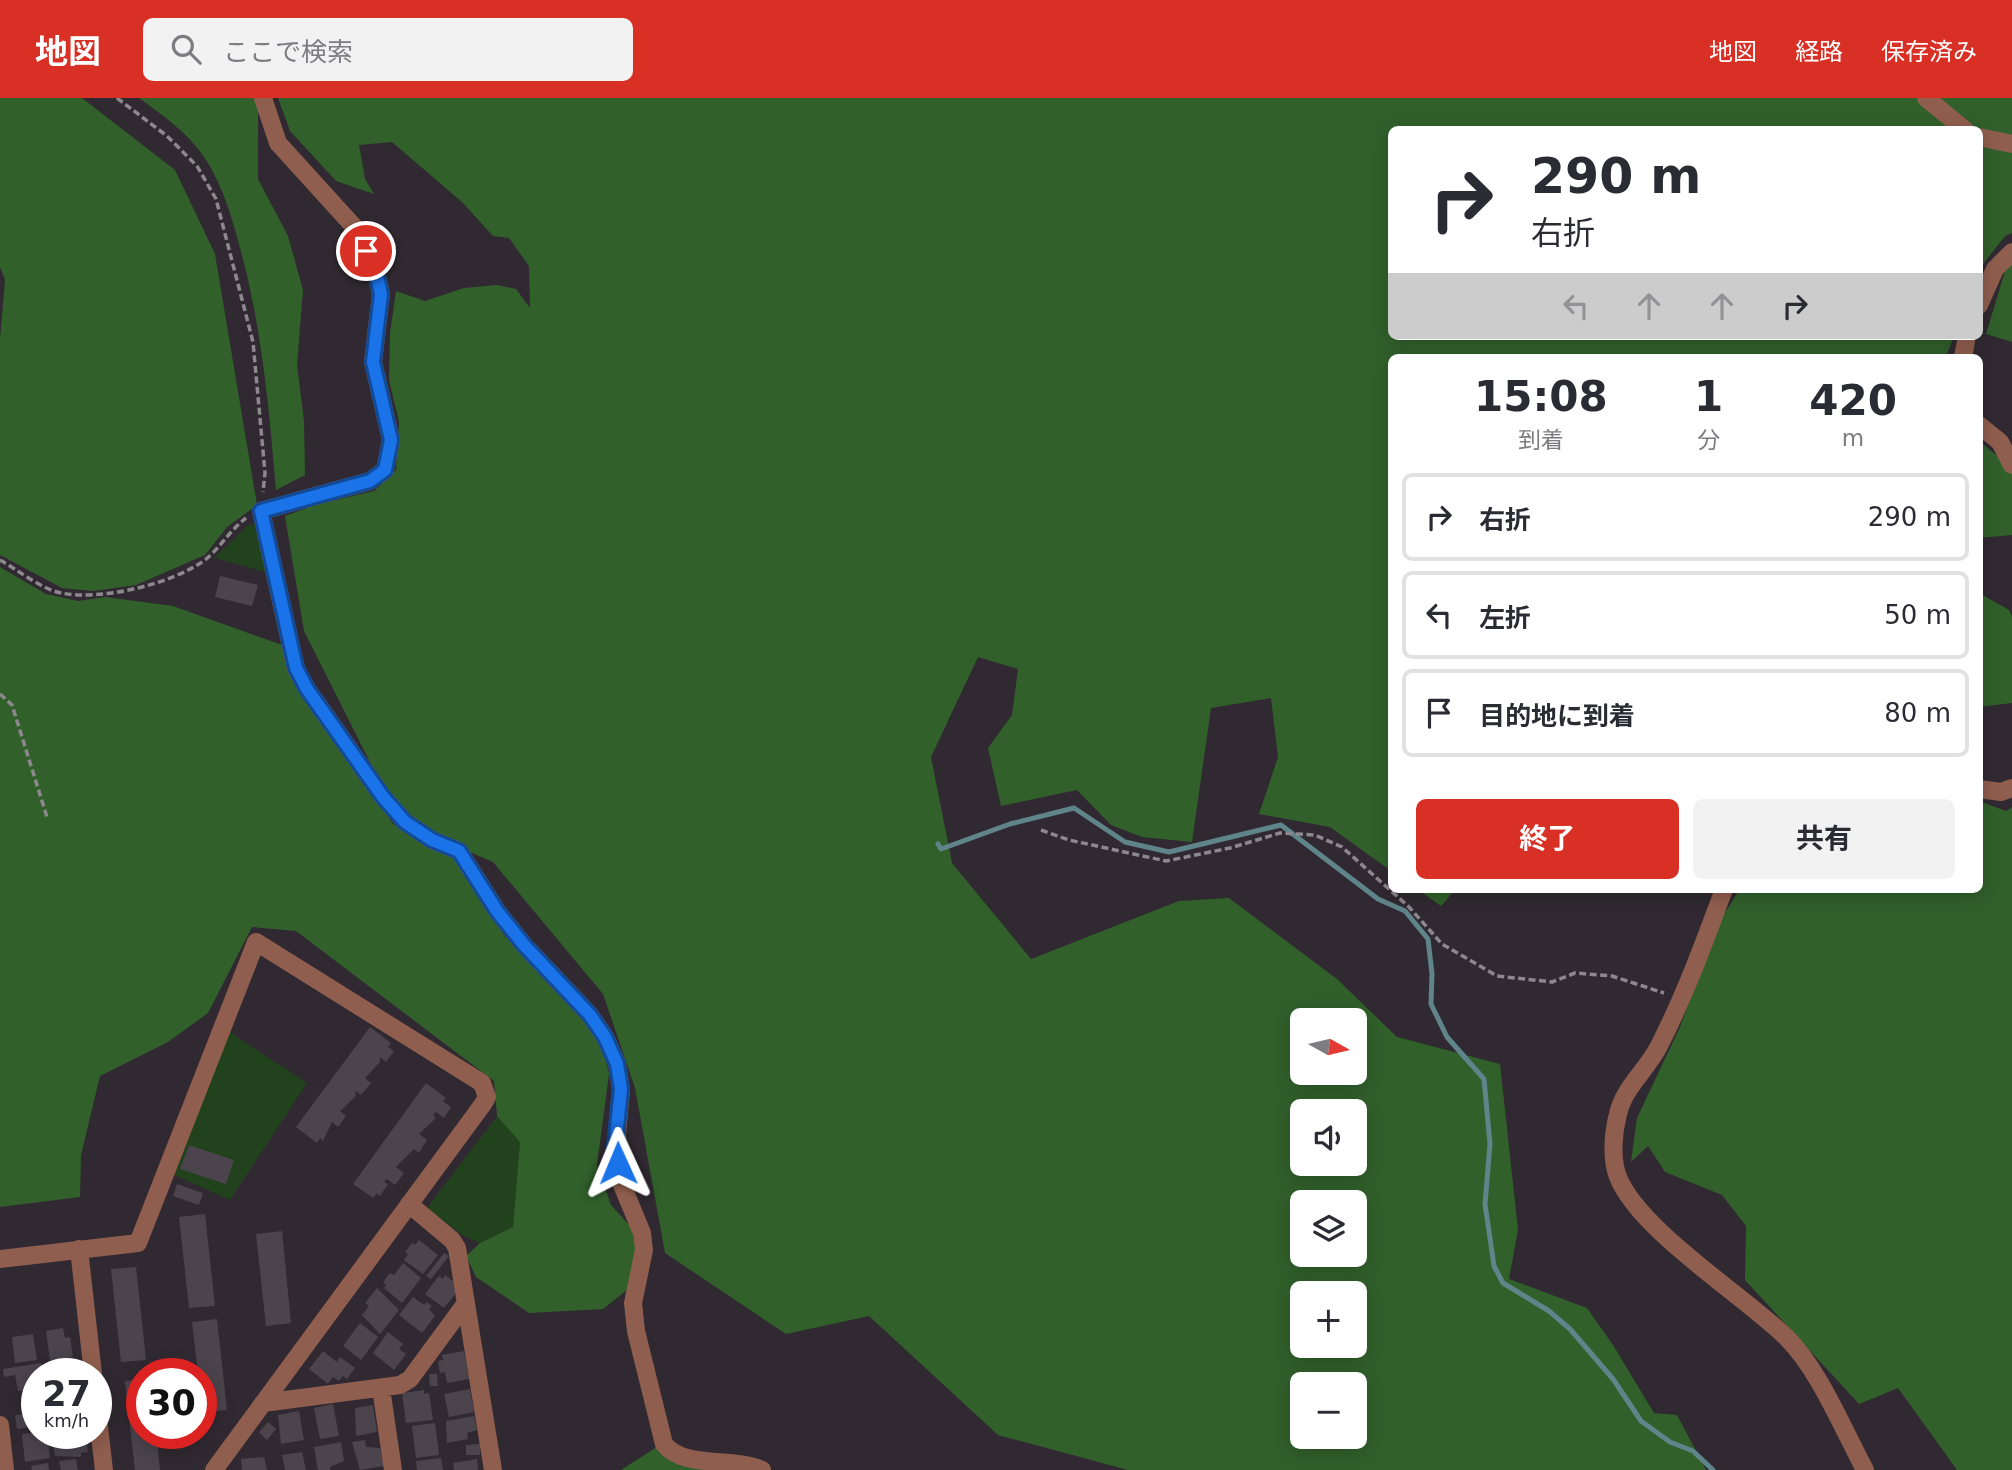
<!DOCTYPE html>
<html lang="ja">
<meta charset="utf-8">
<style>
body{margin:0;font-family:"DejaVu Sans","Noto Sans JP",sans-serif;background:#f2f2f3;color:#2b2b33;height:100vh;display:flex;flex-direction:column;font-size:26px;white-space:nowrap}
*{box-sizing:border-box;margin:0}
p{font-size:23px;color:#7c7c81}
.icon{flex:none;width:38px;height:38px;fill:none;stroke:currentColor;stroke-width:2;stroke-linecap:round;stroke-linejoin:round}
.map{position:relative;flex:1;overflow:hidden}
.drawer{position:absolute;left:1388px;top:256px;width:595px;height:539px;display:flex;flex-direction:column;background:#fff;border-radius:10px;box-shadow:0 4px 18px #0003}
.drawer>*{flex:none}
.guide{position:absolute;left:1388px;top:28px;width:595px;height:214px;border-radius:10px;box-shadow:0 4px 18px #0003;background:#fff;color:#2b2b33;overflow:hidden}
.needle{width:46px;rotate:98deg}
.tools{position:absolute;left:1290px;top:910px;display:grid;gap:14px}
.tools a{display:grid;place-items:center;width:77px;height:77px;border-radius:10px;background:#fff;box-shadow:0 4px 18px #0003;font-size:35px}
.speed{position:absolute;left:21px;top:1260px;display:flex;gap:14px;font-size:35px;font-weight:700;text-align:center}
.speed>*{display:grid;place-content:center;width:91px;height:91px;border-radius:50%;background:#fff;box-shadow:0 4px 18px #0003;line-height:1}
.speed small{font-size:18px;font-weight:400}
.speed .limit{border:10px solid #d22;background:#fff;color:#111}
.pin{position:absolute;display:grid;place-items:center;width:60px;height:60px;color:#fff;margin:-30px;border:4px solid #fff;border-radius:50%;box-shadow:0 2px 7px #0007}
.me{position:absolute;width:77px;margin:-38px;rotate:359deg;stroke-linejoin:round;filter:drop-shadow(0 0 5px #0008)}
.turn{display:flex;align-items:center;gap:24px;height:147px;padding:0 28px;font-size:32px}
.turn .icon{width:91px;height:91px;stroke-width:2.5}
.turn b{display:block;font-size:49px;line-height:60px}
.lanes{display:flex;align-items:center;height:66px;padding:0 28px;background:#0003;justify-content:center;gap:35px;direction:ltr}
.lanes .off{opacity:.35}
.eta{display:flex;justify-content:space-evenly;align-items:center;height:119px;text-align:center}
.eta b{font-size:42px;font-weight:700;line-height:49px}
.primary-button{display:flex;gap:14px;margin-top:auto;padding:14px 28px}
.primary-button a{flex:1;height:80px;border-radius:10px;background:#d93025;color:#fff;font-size:28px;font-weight:700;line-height:80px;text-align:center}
.primary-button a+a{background:#f2f2f3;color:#2b2b33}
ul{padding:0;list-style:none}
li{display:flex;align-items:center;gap:21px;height:88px;margin:0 14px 10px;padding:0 14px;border:4px solid #e1e1e2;border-radius:10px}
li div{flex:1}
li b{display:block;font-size:26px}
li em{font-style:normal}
header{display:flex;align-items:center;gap:42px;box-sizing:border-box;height:98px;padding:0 35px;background:#d93025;color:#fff}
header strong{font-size:33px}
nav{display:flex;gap:38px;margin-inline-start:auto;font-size:24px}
.search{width:490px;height:63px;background:#f2f2f3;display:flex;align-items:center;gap:18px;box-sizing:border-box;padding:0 24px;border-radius:10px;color:#7c7c81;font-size:26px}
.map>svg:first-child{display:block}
.green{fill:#22421d}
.forest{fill:#31602b;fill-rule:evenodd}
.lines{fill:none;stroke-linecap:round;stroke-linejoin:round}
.stream{stroke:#5f848a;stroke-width:5}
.building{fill:#4b444d}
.path{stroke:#8d878e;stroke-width:3.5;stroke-dasharray:7 3.5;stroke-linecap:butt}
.street{stroke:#905e4e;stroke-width:18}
.route-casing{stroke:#114b97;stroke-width:18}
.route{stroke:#1a73e8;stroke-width:12}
</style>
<header>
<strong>地図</strong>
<div class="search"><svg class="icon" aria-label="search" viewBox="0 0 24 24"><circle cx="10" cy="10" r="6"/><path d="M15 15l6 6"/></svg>ここで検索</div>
<nav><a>地図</a><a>経路</a><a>保存済み</a></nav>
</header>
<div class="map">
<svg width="2012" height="1372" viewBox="0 0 2012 1372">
<rect width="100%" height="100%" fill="#302931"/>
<path class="green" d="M258 424 266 474 214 460 247 428Z
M227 932 307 985 230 1102 172 1076Z
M497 1018 520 1043 513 1129 480 1145 462 1137 427 1110Z"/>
<path class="forest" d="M0 0H82L175 72 215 156 257 407 227 429 205 457 136 487 93 493 62 490 0 457V242L5 182 0 169Z
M139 0H258V81L288 138 303 192 297 267 304 323 305 377 276 392C269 310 262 230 240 150 232 120 224 92 208 65 191 37 165 19 139 0Z
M278 0H2012V135L2005 138 1979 171V32H1391V238H1954L1946 259H1391V773L1330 729 1259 716 1278 659 1271 600 1211 610 1192 744 1142 739 1111 727 1077 692 1001 708 988 650 1012 617 1018 571 978 559 931 659 952 765 1031 861 1179 803 1229 800 1337 881 1397 939 1500 966 1518 1132 1509 1181 1587 1210 1613 1247 1654 1315 1677 1317 1706 1372H1128L998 1337 869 1218 786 1236 665 1155 635 990 603 896 493 764 418 732 381 686 304 533 285 418 315 407 374 393 396 372 399 324 389 282 390 235 396 193 425 203 464 190 497 187 516 191 530 210 529 168 509 140 493 138 462 104 392 44 359 47 365 81 374 96 336 83 290 33ZM1302 922H1354V975H1302ZM1302 1013H1354V1066H1302ZM1302 1104H1354V1157H1302ZM1302 1195H1354V1248H1302ZM1302 1286H1354V1339H1302Z
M2012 166V244L1986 236 2005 173Z
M1979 343 2012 370V437L1979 440Z
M0 469 46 496 78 503 105 499 173 508 285 548 293 578 393 726 454 759 504 837 568 904 601 945 609 976 597 1067 611 1107 632 1130 636 1155 627 1192 603 1211 529 1215 476 1179 466 1158 480 1145 513 1129 520 1044 497 1018 494 983 296 833 252 829 208 915 168 944 100 978 81 1057 80 1099 0 1109Z
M1979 495 2009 512 2012 519V605L1979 609Z
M1979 703 2006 713 2012 709V1372H1957L1898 1290 1859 1306 1745 1182 1746 1128 1722 1097 1665 1074 1648 1048 1631 1064 1637 1020 1680 929 1719 824 1740 791H1979Z
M1417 791H1456L1441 808Z
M660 1347 768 1372H621Z"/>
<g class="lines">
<path class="stream" d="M938 746 941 751 1010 726 1074 710 1125 744 1169 754 1281 727 1378 801 1405 813 1428 841 1432 876 1431 906 1447 939 1484 981 1490 1046 1485 1106 1494 1168 1503 1185 1549 1213 1570 1231 1613 1281 1641 1323 1670 1344 1693 1353 1713 1372"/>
</g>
<path class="building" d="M220 478 258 487 252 508 215 499Z
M370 929 391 945 388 949 394 953 386 964 380 959V964L365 980 371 985 361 997 355 993 356 998 340 1013 346 1018 338 1029 332 1024 323 1043 320 1040 317 1045 296 1029Z
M426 985 446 1000 443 1003 451 1009 444 1020 436 1014 433 1017 436 1020 419 1036 427 1042 419 1055 414 1051 396 1069 404 1075 395 1087 387 1081 384 1084 388 1086 380 1098 377 1095 373 1100 353 1086Z
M189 1047 234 1062 226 1086 180 1071Z
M177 1086 203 1095 199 1107 173 1098Z
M205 1116 215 1208 189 1210 179 1119Z
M282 1133 291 1225 266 1228 256 1136Z
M419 1142 438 1157 423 1176 404 1162 408 1156 405 1154 412 1145 415 1147Z
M444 1155 449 1158 431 1181 426 1178Z
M403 1165 421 1180 402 1205 384 1190 386 1187 383 1184 390 1175 394 1177Z
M136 1169 146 1262 121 1264 111 1171Z
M445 1177 454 1184 456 1195 444 1210 425 1196 439 1178 443 1181Z
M377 1190 399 1212 380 1236 362 1217 369 1208 365 1205Z
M413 1199 424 1207 427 1204 432 1208 429 1211 435 1218 422 1235 399 1217Z
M217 1221 227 1312 202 1315 201 1276H198L192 1224Z
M360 1225 378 1239 361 1262 343 1248Z
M63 1230 65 1240 70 1239 73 1259 50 1263 46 1233Z
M388 1234 403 1246 399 1251 406 1256 394 1272 373 1255Z
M33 1236 37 1262 15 1265 12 1239Z
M323 1253 337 1264 340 1259 355 1270 347 1281 343 1278 339 1283 333 1279 328 1286 309 1271Z
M464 1253 469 1281 447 1285 445 1274 440 1275 438 1263 443 1262 442 1257Z
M69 1262 70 1271 77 1270 78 1276H48L46 1265Z
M41 1265 42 1276H37V1298L26 1299 25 1292 18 1293 15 1277 4 1279 3 1271Z
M429 1276H437L438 1288H430Z
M142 1281V1335H156L160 1372H135L125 1283Z
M470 1291 474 1314 449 1319 444 1296Z
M424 1292V1296L429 1295 433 1322 406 1325 402 1295Z
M37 1302V1328L17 1331 15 1317 27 1316 25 1304Z
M333 1306 339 1338 320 1341 314 1310Z
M373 1307 377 1334 356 1338 355 1310Z
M299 1313 304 1342 281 1346 278 1317Z
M474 1318 477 1332 467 1335 468 1341 447 1345 446 1323Z
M268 1324 276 1331 267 1342 259 1334Z
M435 1325 439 1357 416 1360 412 1328Z
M37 1334 47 1335 50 1360 25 1364 22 1336Z
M86 1337 88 1354 81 1355V1359L55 1358 52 1342Z
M365 1342 366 1349 380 1350 384 1368 360 1372 352 1344Z
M341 1344 344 1363 330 1369V1372H318L314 1349Z
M480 1346V1357H466V1347Z
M302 1354 306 1372H285L282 1357Z
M264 1359 267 1372H242L241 1361Z
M441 1360 443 1372H417L416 1363Z
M76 1361 78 1372H61L59 1363Z
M477 1361 478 1372H454L453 1365Z
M48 1365 49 1372H32L31 1368Z"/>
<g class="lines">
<path class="path" d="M117 0 167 38 197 68 216 101 253 244 265 375 263 394
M0 462C18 472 41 491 61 495 101 503 172 486 205 462 220 450 230 432 246 420
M0 596 12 607 47 719
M1041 732 1069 742 1166 763 1230 750 1280 735 1315 737 1342 749 1409 809 1442 846 1497 878 1552 884 1575 875 1612 878 1664 895"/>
<path class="street" d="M263 0 278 45 357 132 376 174 381 196 373 264 391 342 385 372 370 383 261 413 296 571 307 591 383 699 405 724 432 742 459 753 497 813 524 847 590 917 605 939 617 966 621 991 616 1048 620 1082 642 1135 644 1152 633 1205 636 1233 664 1346C685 1372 732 1358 762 1372
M1926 0 1965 32
M1979 39 2012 46
M1979 207 1995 171 2012 154
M1963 259 1967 238
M1979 327 2000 344 2012 367
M1979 691 2001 694 2012 690
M1724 791C1704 845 1685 897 1659 948 1647 972 1624 989 1618 1016 1613 1035 1611 1061 1618 1079 1639 1132 1743 1197 1787 1240 1819 1272 1843 1331 1865 1372
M409 1106 452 1142 457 1150 493 1372
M79 1151 93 1276
M0 1161 138 1145 256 844 482 985 487 999 483 1006 214 1372
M381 1290 393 1372
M96 1303 104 1372
M263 1305 400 1287 410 1281 466 1205
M0 1327 5 1372"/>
</g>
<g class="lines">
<defs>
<path id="route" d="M366 153 376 174 381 196 373 264 391 342 385 372 370 383 261 413 296 570 307 591 383 699 405 724 432 742 459 753 497 813 524 847 590 917 605 939 617 966 621 991 615 1048 618 1065"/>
</defs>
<use href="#route" class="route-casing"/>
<use href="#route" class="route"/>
</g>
</svg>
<div class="tools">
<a><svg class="needle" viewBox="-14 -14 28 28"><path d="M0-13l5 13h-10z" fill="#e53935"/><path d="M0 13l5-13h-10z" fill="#7c7c81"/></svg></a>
<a><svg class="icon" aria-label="sound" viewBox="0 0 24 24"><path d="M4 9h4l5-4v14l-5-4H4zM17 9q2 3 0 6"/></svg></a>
<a><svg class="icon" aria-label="layers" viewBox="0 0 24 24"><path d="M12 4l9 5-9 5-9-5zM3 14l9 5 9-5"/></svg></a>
<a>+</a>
<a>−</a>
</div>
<div class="speed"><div>27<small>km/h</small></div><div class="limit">30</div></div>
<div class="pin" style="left:366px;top:153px;background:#d93025"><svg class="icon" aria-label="arrive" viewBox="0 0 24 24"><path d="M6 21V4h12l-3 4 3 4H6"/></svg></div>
<svg class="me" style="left:618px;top:1065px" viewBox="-20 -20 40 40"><path d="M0-17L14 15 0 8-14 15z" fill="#1a73e8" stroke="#fff" stroke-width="4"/></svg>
<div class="guide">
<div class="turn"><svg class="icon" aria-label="right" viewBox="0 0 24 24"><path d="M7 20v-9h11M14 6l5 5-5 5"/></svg><div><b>290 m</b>右折</div></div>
<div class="lanes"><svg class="icon off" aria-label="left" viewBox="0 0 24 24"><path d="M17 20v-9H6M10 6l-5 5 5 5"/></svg><svg class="icon off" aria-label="ahead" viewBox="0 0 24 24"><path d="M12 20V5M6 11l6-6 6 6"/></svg><svg class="icon off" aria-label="ahead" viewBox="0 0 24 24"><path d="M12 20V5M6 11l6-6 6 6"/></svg><svg class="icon" aria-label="right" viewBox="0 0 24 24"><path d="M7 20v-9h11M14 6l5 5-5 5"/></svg></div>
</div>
<section class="drawer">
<div class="eta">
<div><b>15:08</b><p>到着</p></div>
<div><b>1</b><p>分</p></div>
<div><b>420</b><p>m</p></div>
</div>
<ul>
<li><svg class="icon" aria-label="right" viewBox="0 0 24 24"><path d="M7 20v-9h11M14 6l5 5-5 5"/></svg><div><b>右折</b></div><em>290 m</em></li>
<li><svg class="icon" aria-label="left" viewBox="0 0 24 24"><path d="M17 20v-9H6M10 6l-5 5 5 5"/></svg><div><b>左折</b></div><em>50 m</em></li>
<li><svg class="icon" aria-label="arrive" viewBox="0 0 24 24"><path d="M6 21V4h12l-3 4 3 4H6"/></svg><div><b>目的地に到着</b></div><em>80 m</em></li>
</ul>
<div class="primary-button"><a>終了</a><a>共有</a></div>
</section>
</div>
